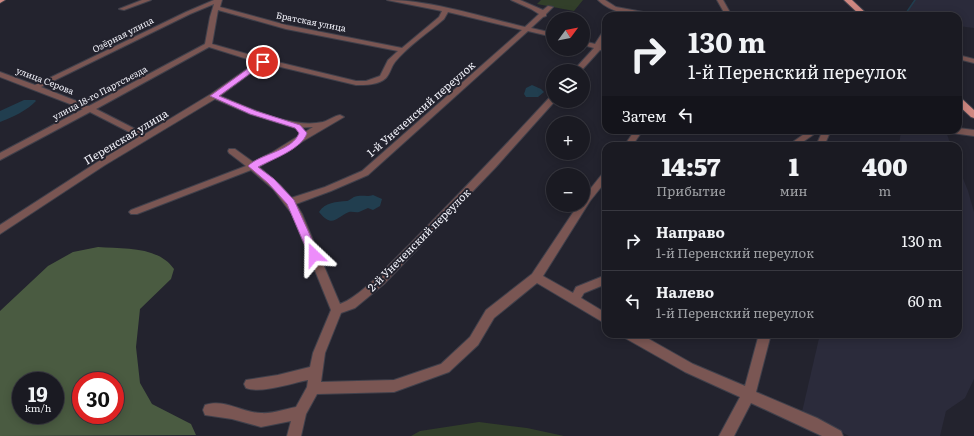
<!DOCTYPE html>
<html lang="ru">
<meta charset="utf-8">
<style>
body{margin:0;font-family:Literata,serif;background:#23232a;color:#f1f3f6;height:100vh;display:flex;flex-direction:column;font-size:15px;white-space:nowrap}
*{box-sizing:border-box;margin:0}
p{font-size:13px;color:#9fa1a5}
.icon{flex:none;width:22px;height:22px;fill:none;stroke:currentColor;stroke-width:2;stroke-linecap:round;stroke-linejoin:round}
.map{position:relative;flex:1;overflow:hidden}
.panel{position:absolute;left:602px;top:142px;width:360px;height:196px;display:flex;flex-direction:column;background:#1a1a22;border-radius:12px;box-shadow:0 2px 10px #0003,0 0 0 1px #383840}
.panel>*{flex:none}
.guide{position:absolute;left:602px;top:12px;width:360px;height:122px;border-radius:12px;box-shadow:0 2px 10px #0003,0 0 0 1px #383840;background:#1a1a22;color:#f1f3f6;overflow:hidden}
.needle{width:26px;rotate:58deg}
.tools{position:absolute;left:546px;top:12px;display:grid;gap:8px}
.tools a{display:grid;place-items:center;width:44px;height:44px;border-radius:50%;background:#1a1a22;box-shadow:0 2px 10px #0003,0 0 0 1px #383840;font-size:20px}
.speed{position:absolute;left:12px;top:372px;display:flex;gap:8px;font-size:20px;font-weight:700;text-align:center}
.speed>*{display:grid;place-content:center;width:52px;height:52px;border-radius:50%;background:#1a1a22;box-shadow:0 2px 10px #0003,0 0 0 1px #383840;line-height:1}
.speed small{font-size:10px;font-weight:400}
.speed .limit{border:6px solid #d22;background:#fff;color:#111}
.pin{position:absolute;display:grid;place-items:center;width:34px;height:34px;color:#fff;margin:-17px;border:2px solid #fff;border-radius:50%;box-shadow:0 1px 4px #0007}
.me{position:absolute;width:44px;margin:-22px;rotate:337deg;stroke-linejoin:round;filter:drop-shadow(0 0 3px #0008)}
.turn{display:flex;align-items:center;gap:14px;height:84px;padding:0 20px;font-size:18px}
.turn .icon{width:52px;height:52px;stroke-width:2.5}
.turn b{display:block;font-size:28px;line-height:34px}
.then{display:flex;align-items:center;height:38px;padding:0 20px;background:#0003;gap:8px;font-size:15px}
.eta{display:flex;justify-content:space-evenly;align-items:center;height:68px;text-align:center}
.eta b{font-size:24px;font-weight:800;line-height:28px}
ul{padding:0;list-style:none}
li{display:flex;align-items:center;gap:12px;height:60px;padding:0 20px;border-top:1px solid #383840}
li div{flex:1}
li b{display:block;font-size:15px}
li em{font-style:normal}
.map>svg:first-child{display:block}
.built{fill:#2b2b3b}
.green{fill:#323f2a}
.forest{fill:#4a5b41;fill-rule:evenodd}
.water{fill:#213e4f}
.lines{fill:none;stroke-linecap:round;stroke-linejoin:round}
.stream{stroke:#213e4f;stroke-width:1.5}
.minor-casing{stroke:#40404b;stroke-width:2}
.major-casing{stroke:#40404b;stroke-width:2}
.minor{fill:#7a5653;fill-rule:evenodd}
.major{fill:#cf8780;fill-rule:evenodd}
.route{fill:#ed8cfa;stroke:#9a5ba2}
.labels{text-anchor:middle;stroke-width:4;stroke-linejoin:round;paint-order:stroke}
.far-street-label{font-size:9px;fill:#f3f3fb;stroke:#23232e}
.street-label{font-size:11px;fill:#f3f3fb;stroke:#23232e}
</style>
<div class="map">
<svg width="974" height="436" viewBox="0 0 974 436">
<rect width="100%" height="100%" fill="#23232e"/>
<path class="built" d="M914 0H974V28L958 26V16H904Z
M901 130H921L947 134 951 146H899Z
M958 166 968 191 974 212V379L965 398 946 411 940 436H849L802 412 820 334H958Z"/>
<path class="green" d="M541 0H583L574 11 537 4Z
M479 422 527 428 564 436H411L420 431Z"/>
<path class="forest" d="M98 247C124 249 158 246 174 269L171 279 140 309 136 347 140 383 152 404 191 424 196 435 0 436V311L48 266 73 252ZM21 381H55V415H21ZM81 381H115V415H81Z"/>
<path class="water" d="M532 85 541 89 544 92 538 97H526L524 94 526 88Z
M24 100H35L36 101C28 110 11 118 0 122V111Z
M373 195 382 199 380 206 373 210 368 208C365 209 362 211 359 212 356 213 352 211 349 212 336 217 333 229 319 212 325 202 336 202 347 201 351 200 353 196 358 196 364 195 367 197 373 195Z"/>
<g class="lines">
<path class="stream" d="M904 16 915 0"/>
<defs>
<path id="minor" d="M142 0H151L124 10 119 9Z
M214 0H222L220 7 286 25 402 48 439 17 442 11 387 0C431 0 482 17 525 27L539 14 531 9 511 0H520L543 10 548 6 553 7 546 14V16L543 17 531 28 553 33V37L528 31 368 175 331 191 296 204 302 214 340 304C362 296 392 261 409 245 457 196 504 147 550 97H553V101H555L496 167 384 284 355 308 341 313 325 353 321 382 394 380 441 364 470 337 486 310 532 274 578 205H583V198L603 173 606 172V181L590 201 543 276 573 293 576 287 606 275V284L584 293 581 298 606 313V324L537 283 494 318 478 345 449 372 394 392 317 394 306 414 301 436H287L291 421 261 427 232 419 205 415 203 410 205 405C224 398 243 413 261 413 272 414 285 409 296 407L307 387 308 380C292 383 261 394 246 388L244 384 246 380 278 375 310 367 313 353 331 310 292 214 273 189 251 170 137 214H131L129 212 131 210 246 166 229 153 228 151 229 149H235L253 162 271 153 313 127 295 128 250 114 215 99 105 165 0 234V225L99 161 139 137 90 112 0 160V153L83 109 0 77V72L35 85 186 12ZM214 4 210 17 205 44 89 106 41 87 190 14ZM218 10 286 29 398 51 388 60 380 76 366 81H356L265 59 212 44ZM448 12 522 30 362 171 325 187 291 198 280 185 259 167 344 117 340 115C334 116 329 120 323 122 291 129 249 108 220 96L264 63 356 85C365 85 379 85 386 78 390 74 391 67 395 62 408 46 428 33 444 19ZM209 47 257 62 211 94 145 134 96 109Z
M598 0H605L616 7 654 14 657 16C637 16 613 15 598 0Z
M717 0H723L732 16H726Z
M606 29V37L601 45 606 47V51L600 50 581 71H573L594 48 583 45V41L595 44 604 30Z
M958 55 974 59V63L958 59Z
M958 128 974 130V136L952 133 948 130H958Z
M635 130H643L632 146H624Z
M810 130H820L797 146H787Z
M823 130H831L824 146H816Z
M623 334H640L693 364 745 386 759 334H771L756 392 817 418 841 431 843 436H822L751 403 734 436H719L740 397 685 372 625 338Z"/>
<path id="major" d="M0 0H5L0 3Z
M844 0H852L869 16H861Z
M958 97 961 98 974 110V118L971 117 958 105Z"/>
</defs>
<use href="#minor" class="minor-casing"/>
<use href="#major" class="major-casing"/>
<use href="#minor" class="minor"/>
<use href="#major" class="major"/>
</g>
<path class="route" d="M260 60 266 62 219 96 256 111 300 125 307 133C302 149 273 159 258 167L274 179 294 200 319 255 317 258H310L309 255 287 204 268 183 248 166C259 154 293 151 299 133L295 128 250 114 210 96Z"/>
<g class="labels">
<g class="far-street-label">
<text transform="translate(311 22) rotate(11)" y="3">Братская улица</text>
<text transform="translate(123 35) rotate(-27)" y="3">Озёрная улица</text>
<text transform="translate(45 81) rotate(21)" y="3">улица Серова</text>
<text transform="translate(100 93) rotate(-28)" y="3">улица 18-го Партсъезда</text>
</g>
<g class="street-label">
<text transform="translate(421 109) rotate(-41)" y="4">1-й Унеченский переулок</text>
<text transform="translate(126 137) rotate(-31)" y="4">Перенская улица</text>
<text transform="translate(419 240) rotate(-45)" y="4">2-й Унеченский переулок</text>
</g>
</g>
</svg>
<div class="tools">
<a><svg class="needle" viewBox="-14 -14 28 28"><path d="M0-13l5 13h-10z" fill="#e53935"/><path d="M0 13l5-13h-10z" fill="#9fa1a5"/></svg></a>
<a><svg class="icon" aria-label="layers" viewBox="0 0 24 24"><path d="M12 4l9 5-9 5-9-5zM3 14l9 5 9-5"/></svg></a>
<a>+</a>
<a>−</a>
</div>
<div class="speed"><div>19<small>km/h</small></div><div class="limit">30</div></div>
<div class="pin" style="left:263px;top:62px;background:#d93025"><svg class="icon" aria-label="arrive" viewBox="0 0 24 24"><path d="M6 21V4h12l-3 4 3 4H6"/></svg></div>
<svg class="me" style="left:314px;top:255px" viewBox="-20 -20 40 40"><path d="M0-17L14 15 0 8-14 15z" fill="#ed8cfa" stroke="#fff" stroke-width="4"/></svg>
<div class="guide">
<div class="turn"><svg class="icon" aria-label="right" viewBox="0 0 24 24"><path d="M7 20v-9h11M14 6l5 5-5 5"/></svg><div><b>130 m</b>1-й Перенский переулок</div></div>
<div class="then">Затем<svg class="icon" aria-label="left" viewBox="0 0 24 24"><path d="M17 20v-9H6M10 6l-5 5 5 5"/></svg></div>
</div>
<section class="panel">
<div class="eta">
<div><b>14:57</b><p>Прибытие</p></div>
<div><b>1</b><p>мин</p></div>
<div><b>400</b><p>m</p></div>
</div>
<ul>
<li><svg class="icon" aria-label="right" viewBox="0 0 24 24"><path d="M7 20v-9h11M14 6l5 5-5 5"/></svg><div><b>Направо</b><p>1-й Перенский переулок</p></div><em>130 m</em></li>
<li><svg class="icon" aria-label="left" viewBox="0 0 24 24"><path d="M17 20v-9H6M10 6l-5 5 5 5"/></svg><div><b>Налево</b><p>1-й Перенский переулок</p></div><em>60 m</em></li>
</ul>
</section>
</div>
